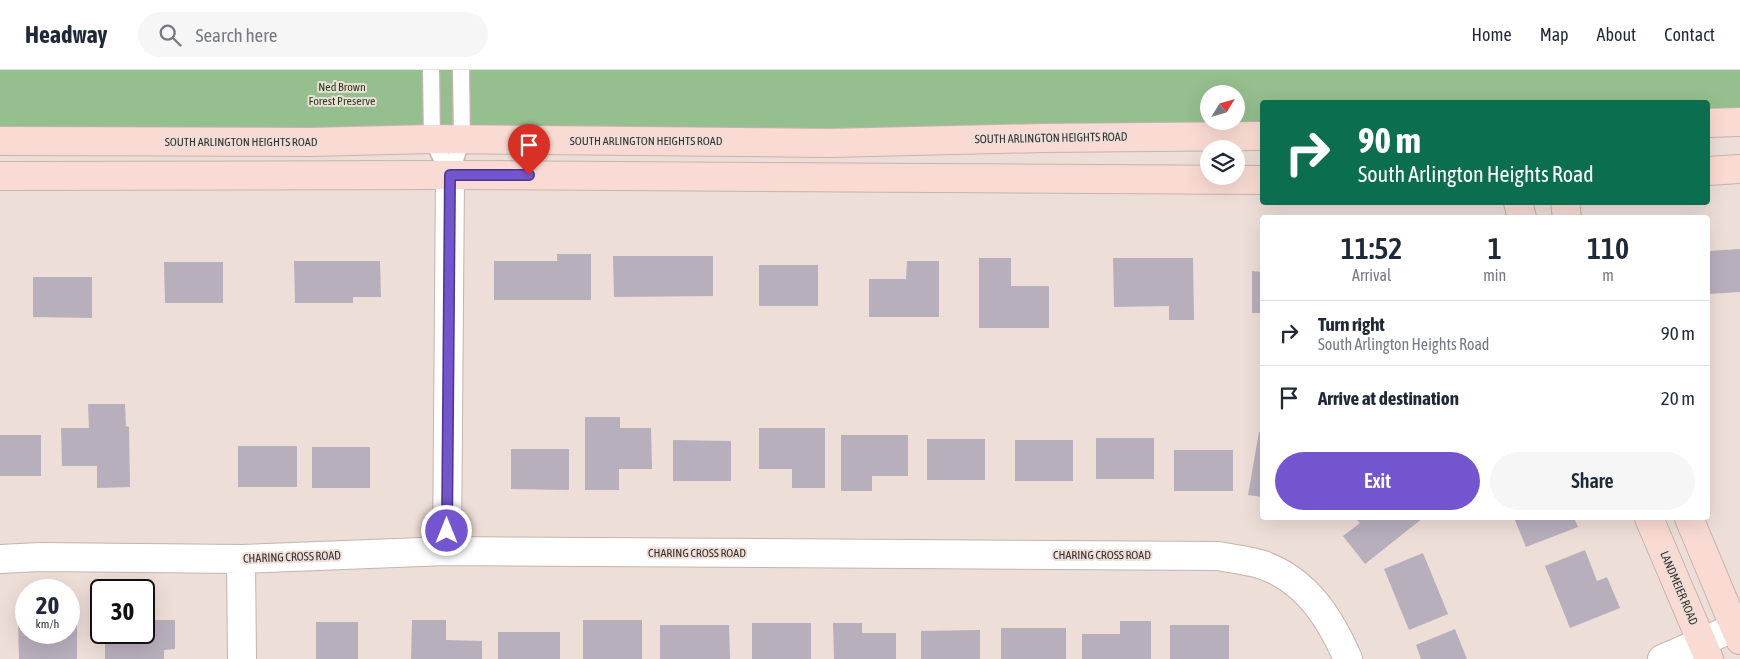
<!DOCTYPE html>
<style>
body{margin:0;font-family:"Asap Condensed",sans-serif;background:#f6f6f7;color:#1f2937;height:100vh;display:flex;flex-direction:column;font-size:19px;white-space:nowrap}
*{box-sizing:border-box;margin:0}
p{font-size:16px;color:#747a83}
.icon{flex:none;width:28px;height:28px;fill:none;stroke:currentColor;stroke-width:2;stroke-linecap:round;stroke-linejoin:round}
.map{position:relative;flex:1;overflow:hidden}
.details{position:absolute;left:1260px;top:145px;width:450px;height:305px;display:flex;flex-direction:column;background:#fff;border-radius:5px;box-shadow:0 5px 20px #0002}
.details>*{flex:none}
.banner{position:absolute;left:1260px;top:30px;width:450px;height:105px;border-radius:5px;box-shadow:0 5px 20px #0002;background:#0b6e4f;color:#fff;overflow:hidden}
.needle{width:32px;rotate:53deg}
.buttons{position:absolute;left:1200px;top:15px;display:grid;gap:10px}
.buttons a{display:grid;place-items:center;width:45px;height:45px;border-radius:50%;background:#fff;box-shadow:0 5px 20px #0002;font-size:25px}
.speed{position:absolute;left:15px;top:509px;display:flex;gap:10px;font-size:25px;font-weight:700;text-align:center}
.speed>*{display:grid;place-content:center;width:65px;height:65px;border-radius:50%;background:#fff;box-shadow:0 5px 20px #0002;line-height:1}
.speed small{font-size:12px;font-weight:400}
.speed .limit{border:2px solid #111;border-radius:8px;background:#fff;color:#111}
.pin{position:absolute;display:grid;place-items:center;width:42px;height:42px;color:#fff;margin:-51px -21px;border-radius:50% 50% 50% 0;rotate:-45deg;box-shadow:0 0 5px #0007}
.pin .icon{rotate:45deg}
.me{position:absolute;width:55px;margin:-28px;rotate:0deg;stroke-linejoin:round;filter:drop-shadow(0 0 4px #0008)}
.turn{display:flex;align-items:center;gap:18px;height:105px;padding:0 15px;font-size:22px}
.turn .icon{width:65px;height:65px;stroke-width:2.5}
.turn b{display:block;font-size:35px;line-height:42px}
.eta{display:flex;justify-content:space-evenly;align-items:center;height:85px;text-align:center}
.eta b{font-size:30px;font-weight:600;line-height:35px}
.action{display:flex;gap:10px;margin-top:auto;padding:10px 15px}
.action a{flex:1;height:58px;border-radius:30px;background:#7355cf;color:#fff;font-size:20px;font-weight:600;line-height:58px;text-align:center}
.action a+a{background:#f6f6f7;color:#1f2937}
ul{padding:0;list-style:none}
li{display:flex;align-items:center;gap:15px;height:65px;padding:0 15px;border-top:1px solid #e0e1e3}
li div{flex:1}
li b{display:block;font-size:19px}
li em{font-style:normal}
header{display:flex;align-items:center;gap:30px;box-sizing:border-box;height:70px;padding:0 25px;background:#fff;border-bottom:1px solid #e0e1e3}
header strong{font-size:24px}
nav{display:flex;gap:28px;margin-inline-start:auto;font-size:18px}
.search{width:350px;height:45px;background:#f6f6f7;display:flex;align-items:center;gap:12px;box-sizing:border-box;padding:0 18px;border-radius:28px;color:#747a83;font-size:19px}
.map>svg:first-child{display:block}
.green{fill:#95bf8e;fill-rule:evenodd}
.building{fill:#b8afbc}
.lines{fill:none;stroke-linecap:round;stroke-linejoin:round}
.lane-casing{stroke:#c4b4ae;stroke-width:19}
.street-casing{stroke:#c4b4ae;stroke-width:30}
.secondary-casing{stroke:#c4b4ae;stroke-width:30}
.lane{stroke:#fff;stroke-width:16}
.street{stroke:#fff;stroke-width:28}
.secondary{stroke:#f9dbd3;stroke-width:28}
.route-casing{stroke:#4b3787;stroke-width:12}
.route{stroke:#7355cf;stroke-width:9}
.labels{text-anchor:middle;stroke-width:4;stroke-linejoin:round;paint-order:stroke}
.park-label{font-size:12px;fill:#183e11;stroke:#eeded8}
.street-label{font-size:12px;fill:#37302e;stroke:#eeded8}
</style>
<header>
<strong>Headway</strong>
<div class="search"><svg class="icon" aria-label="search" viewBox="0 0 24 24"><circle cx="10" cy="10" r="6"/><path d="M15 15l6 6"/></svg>Search here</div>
<nav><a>Home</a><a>Map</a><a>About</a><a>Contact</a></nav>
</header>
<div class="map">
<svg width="1740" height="589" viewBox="0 0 1740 589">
<rect width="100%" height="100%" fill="#eeded8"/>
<path class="green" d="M0 0H1740V52L1708 53V32H1262V66L0 71ZM1209 24H1236V51H1209Z"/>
<path class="building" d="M1740 179V222L1708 224V181Z
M557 184H591V230H494V191H557Z
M613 186H713V226L614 227Z
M979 188H1011V216H1049V258H979Z
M1113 188H1193L1194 250H1169V236L1114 237Z
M294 191H380L381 227H353V233H295Z
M907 191H939V247H869V209H906Z
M164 192H223V233H165Z
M759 195H818V236H759Z
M1252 201 1262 202V243H1252Z
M33 207H92V248L33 247Z
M88 334H125L126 356 129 357 130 417 97 418V396H62L61 358H89Z
M585 347H620V358H651L652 399H619V420H585Z
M759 358H825V418H792V399H759Z
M1259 362 1262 363V427L1248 425Z
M0 365H41V406H0Z
M841 365H908V406H872V421H841Z
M1096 368H1154V409H1096Z
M927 369H985V410H927Z
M673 370 731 371V411H673Z
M1015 370H1073V411H1015Z
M238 376H297V417H238Z
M312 377H370V418H312Z
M511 379H569V420L511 419Z
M1174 380H1233V421H1174Z
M1355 448H1423L1365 494 1343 466 1360 453Z
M1514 448H1574L1578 457 1526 477Z
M1585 480 1597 511 1607 507 1620 538 1570 558 1545 496Z
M1423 483 1448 544 1409 560 1384 499Z
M18 549H26V562H69V549H77V589H19Z
M144 550H175V579L164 580V589H105V563L144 562Z
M412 550H446V570L482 571V589H411Z
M583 550H642V589H583Z
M1120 551H1151V589H1082V564H1120Z
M316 552H358V589H316Z
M752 553H811V589H752Z
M833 553H862V563H896V589H834Z
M660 555H729L730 589H660Z
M1170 555H1229V589H1170Z
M1001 558H1066V589H1001Z
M1455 559 1467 589H1421L1416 575Z
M980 560V589H921V561Z
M498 562H560V589H498Z"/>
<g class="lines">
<defs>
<path id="lane" d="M431 0 432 69 450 105
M450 105 462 69 461 0"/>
<path id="street" d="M447 481 450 105
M0 489 40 487 241 489 447 481 1218 486C1233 489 1249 490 1263 495 1307 511 1330 548 1348 589
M241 489 242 589
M1662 589 1740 555"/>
<path id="secondary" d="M1708 53 1740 52
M0 71 311 72 432 69 830 73 1044 68 1262 66
M1708 101 1740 99
M0 106 450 105 1262 110
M1518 132 1522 148
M1565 132 1567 148
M1649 448 1709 589
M1689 448 1740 570"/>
</defs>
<use href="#lane" class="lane-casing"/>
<use href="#street" class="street-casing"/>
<use href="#secondary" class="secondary-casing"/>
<use href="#lane" class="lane"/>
<use href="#street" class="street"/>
<use href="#secondary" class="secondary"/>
</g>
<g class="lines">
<defs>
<path id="route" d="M447 461 450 105H529"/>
</defs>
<use href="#route" class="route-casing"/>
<use href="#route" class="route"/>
</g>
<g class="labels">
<g class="park-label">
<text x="342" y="21">Ned Brown<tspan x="342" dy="14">Forest Preserve</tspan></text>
</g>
<g class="street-label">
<text transform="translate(1051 68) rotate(-1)" y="4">SOUTH ARLINGTON HEIGHTS ROAD</text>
<text x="646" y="75">SOUTH ARLINGTON HEIGHTS ROAD</text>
<text x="241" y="76">SOUTH ARLINGTON HEIGHTS ROAD</text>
<text x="697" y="487">CHARING CROSS ROAD</text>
<text x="1102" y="489">CHARING CROSS ROAD</text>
<text transform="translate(292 487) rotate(-2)" y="4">CHARING CROSS ROAD</text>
<text transform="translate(1679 518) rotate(67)" y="4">LANDMEIER ROAD</text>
</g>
</g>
</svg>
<div class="buttons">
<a><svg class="needle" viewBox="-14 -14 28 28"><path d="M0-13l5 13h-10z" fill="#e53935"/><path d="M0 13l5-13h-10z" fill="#747a83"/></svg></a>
<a><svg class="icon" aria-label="layers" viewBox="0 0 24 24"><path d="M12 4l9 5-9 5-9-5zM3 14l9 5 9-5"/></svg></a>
</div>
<div class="speed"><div>20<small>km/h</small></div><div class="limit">30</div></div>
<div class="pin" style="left:529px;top:105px;background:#d93025"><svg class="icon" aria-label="arrive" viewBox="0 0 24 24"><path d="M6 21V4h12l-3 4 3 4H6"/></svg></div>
<svg class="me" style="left:447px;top:461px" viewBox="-20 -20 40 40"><circle r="17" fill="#7355cf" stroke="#fff" stroke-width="3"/><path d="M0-11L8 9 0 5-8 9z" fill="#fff"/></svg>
<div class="banner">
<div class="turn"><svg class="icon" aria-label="right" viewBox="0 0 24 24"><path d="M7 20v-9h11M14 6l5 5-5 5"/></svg><div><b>90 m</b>South Arlington Heights Road</div></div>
</div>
<section class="details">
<div class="eta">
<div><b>11:52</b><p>Arrival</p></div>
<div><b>1</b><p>min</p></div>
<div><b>110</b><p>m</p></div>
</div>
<ul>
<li><svg class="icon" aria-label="right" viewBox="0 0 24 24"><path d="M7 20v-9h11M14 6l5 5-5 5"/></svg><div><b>Turn right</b><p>South Arlington Heights Road</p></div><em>90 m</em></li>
<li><svg class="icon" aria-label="arrive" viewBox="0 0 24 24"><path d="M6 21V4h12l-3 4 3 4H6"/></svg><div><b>Arrive at destination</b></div><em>20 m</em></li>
</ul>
<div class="action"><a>Exit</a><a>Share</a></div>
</section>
</div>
